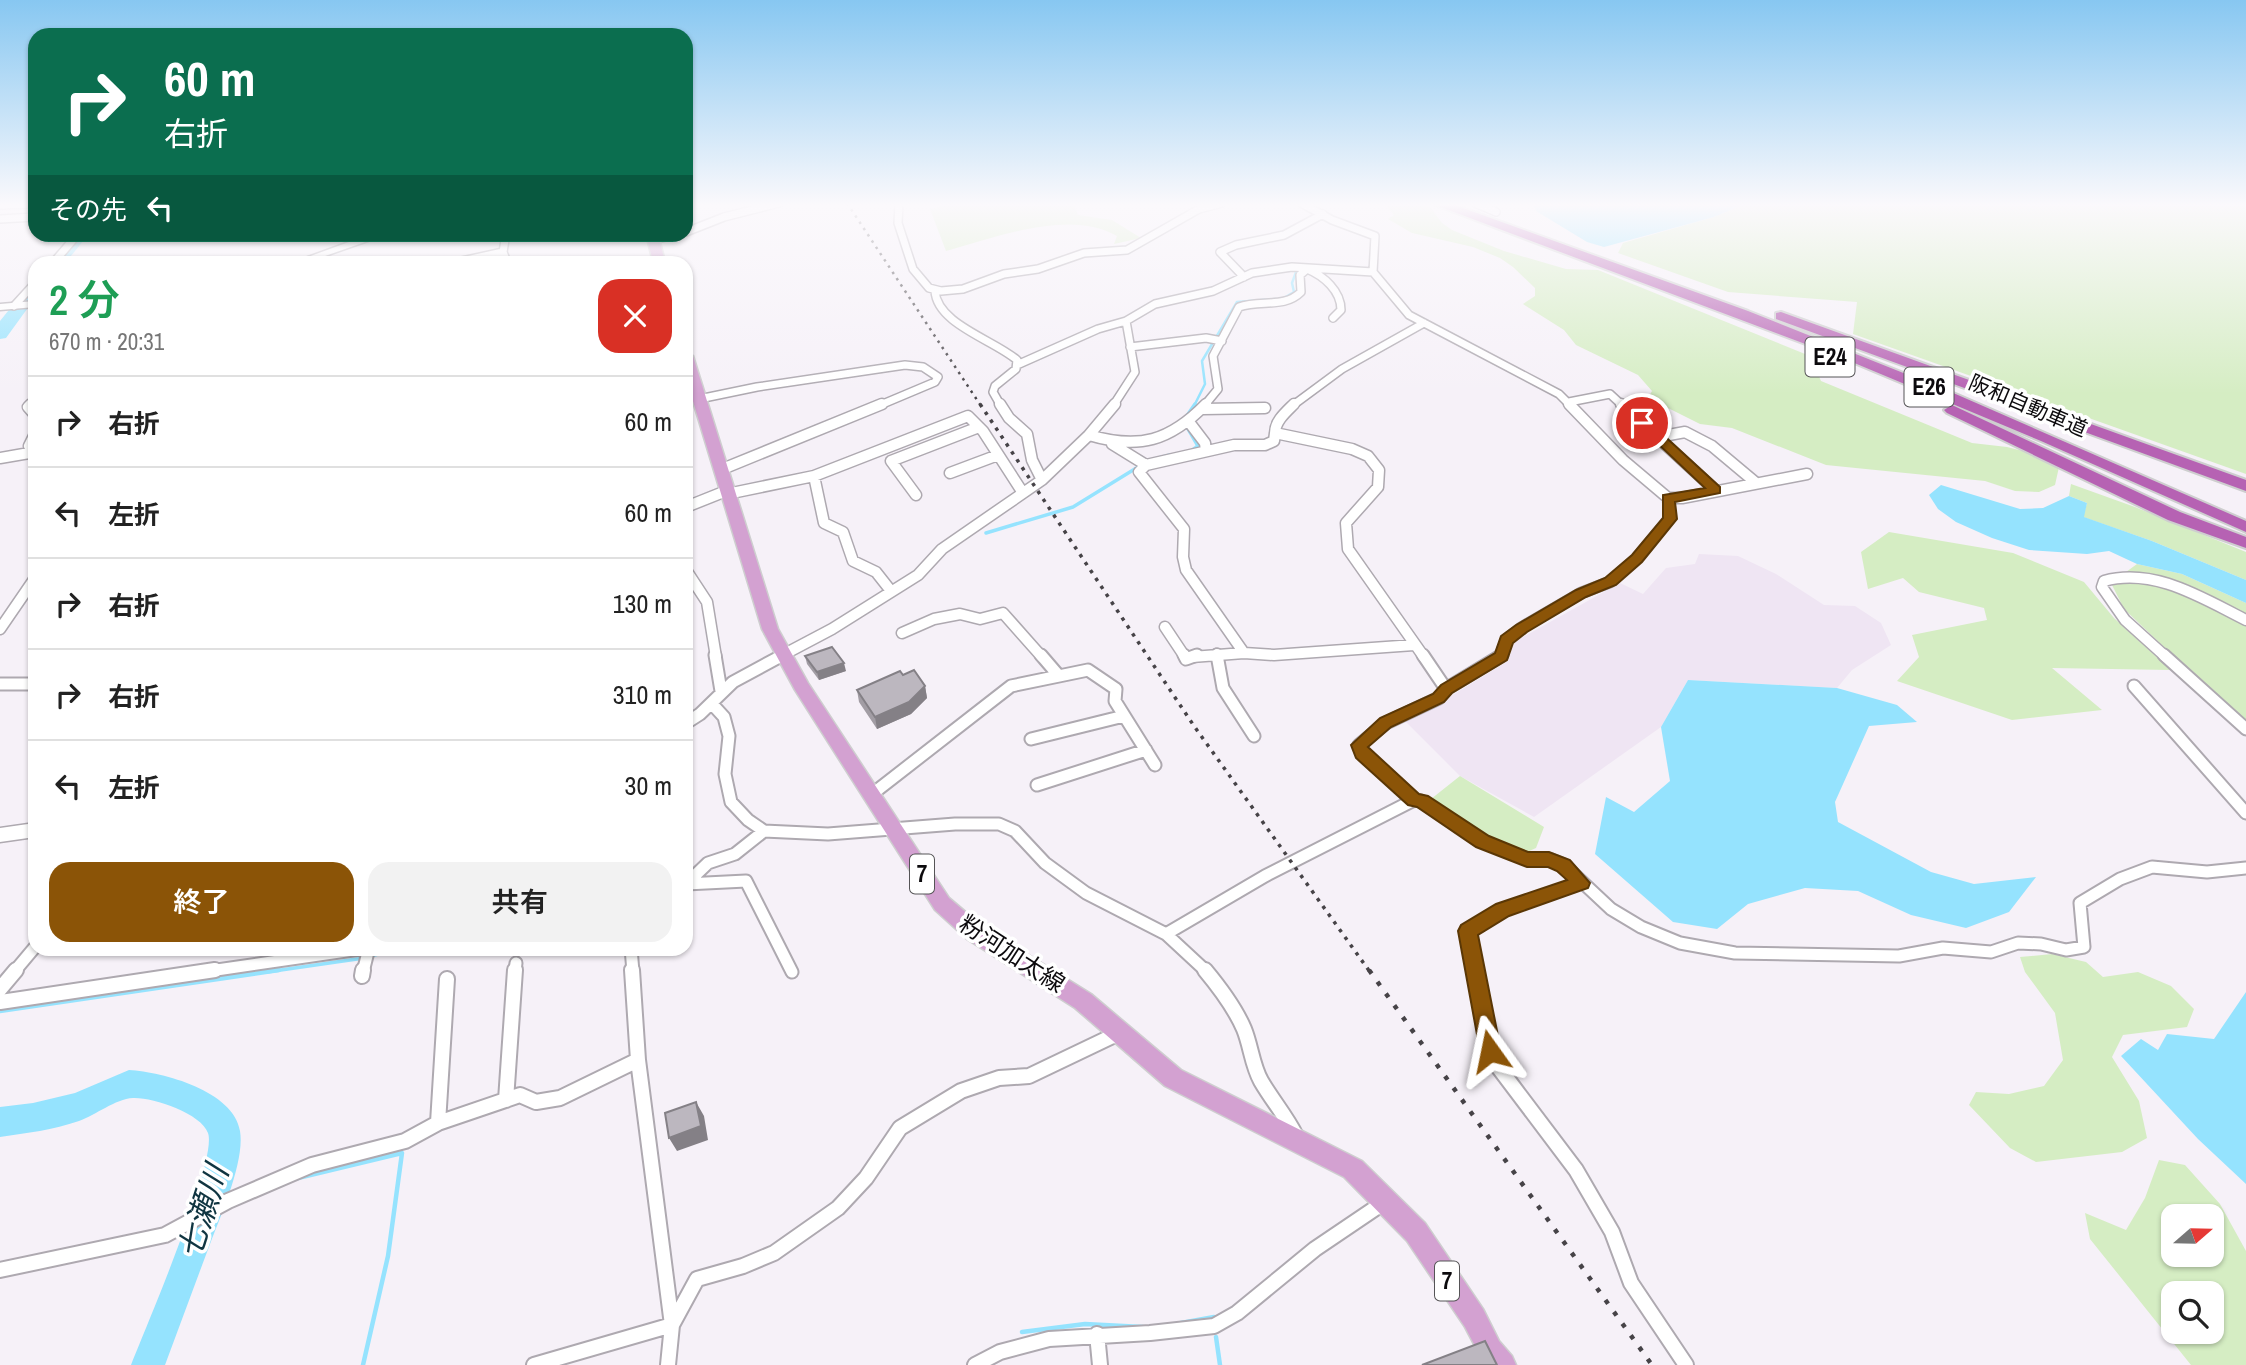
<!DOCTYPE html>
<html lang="ja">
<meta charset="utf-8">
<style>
body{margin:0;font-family:"Archivo Narrow","Noto Sans JP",sans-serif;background:#f2f2f2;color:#222;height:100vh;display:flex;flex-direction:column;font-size:26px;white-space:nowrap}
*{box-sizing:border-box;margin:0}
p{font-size:23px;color:#767676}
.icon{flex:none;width:38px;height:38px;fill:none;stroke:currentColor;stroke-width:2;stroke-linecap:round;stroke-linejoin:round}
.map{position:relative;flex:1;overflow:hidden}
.drawer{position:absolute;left:28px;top:256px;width:665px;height:700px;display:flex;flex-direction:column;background:#fff;border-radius:21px;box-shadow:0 2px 5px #0004}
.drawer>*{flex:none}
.guide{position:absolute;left:28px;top:28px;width:665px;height:214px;border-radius:21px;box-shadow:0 2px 5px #0004;background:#0b6e4f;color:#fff;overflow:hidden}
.needle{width:46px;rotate:70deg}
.buttons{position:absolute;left:2161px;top:1204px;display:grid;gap:14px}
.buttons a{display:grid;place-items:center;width:63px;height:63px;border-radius:14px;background:#fff;box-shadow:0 2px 5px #0004;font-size:35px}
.pin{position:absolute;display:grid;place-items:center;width:60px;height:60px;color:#fff;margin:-30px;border:4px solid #fff;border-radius:50%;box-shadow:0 2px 7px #0007}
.me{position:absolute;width:77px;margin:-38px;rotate:348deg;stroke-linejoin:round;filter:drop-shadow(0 0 5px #0008)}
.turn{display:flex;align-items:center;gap:24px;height:147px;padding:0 21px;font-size:32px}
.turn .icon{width:91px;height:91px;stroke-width:2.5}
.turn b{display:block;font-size:49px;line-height:60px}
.then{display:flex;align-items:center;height:66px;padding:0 21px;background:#0003;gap:14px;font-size:26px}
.round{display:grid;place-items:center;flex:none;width:74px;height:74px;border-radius:21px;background:#f2f2f2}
.overview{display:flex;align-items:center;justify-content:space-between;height:119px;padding:0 21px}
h1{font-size:42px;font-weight:600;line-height:52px;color:#1e9e55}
.cta{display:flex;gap:14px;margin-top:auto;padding:14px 21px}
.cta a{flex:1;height:80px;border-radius:21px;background:#8b5407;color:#fff;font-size:28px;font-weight:600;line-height:80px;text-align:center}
.cta a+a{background:#f2f2f2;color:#222}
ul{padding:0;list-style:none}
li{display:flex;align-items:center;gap:21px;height:91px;padding:0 21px;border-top:2px solid #e0e0e0}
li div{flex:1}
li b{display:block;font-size:26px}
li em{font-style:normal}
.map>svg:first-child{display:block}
.built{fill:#efe5f3}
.green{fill:#d5edc3;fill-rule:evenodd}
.water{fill:#95e3fe}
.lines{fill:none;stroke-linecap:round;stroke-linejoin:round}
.stream-far2{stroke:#95e3fe;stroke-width:2.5}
.stream-far1{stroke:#95e3fe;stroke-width:3.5}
.stream{stroke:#95e3fe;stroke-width:4.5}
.river{fill:#95e3fe;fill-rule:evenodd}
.street-far3-casing{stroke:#aea9b0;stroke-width:10}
.street-far2-casing{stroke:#aea9b0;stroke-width:13}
.street-far1-casing{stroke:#aea9b0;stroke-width:15}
.street-casing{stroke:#aea9b0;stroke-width:18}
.secondary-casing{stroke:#aea9b0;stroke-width:3}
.primary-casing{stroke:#cececf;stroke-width:3}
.highway-casing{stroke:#cececf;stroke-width:4}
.street-far3{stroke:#fff;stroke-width:7}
.street-far2{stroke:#fff;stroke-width:10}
.street-far1{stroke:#fff;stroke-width:11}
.street{stroke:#fff;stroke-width:14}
.secondary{fill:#fff;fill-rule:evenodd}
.primary{fill:#d3a1d1;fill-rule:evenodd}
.highway{fill:#b662b3;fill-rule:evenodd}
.rail-far2{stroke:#464347;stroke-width:2.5;stroke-dasharray:2.5 5;stroke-linecap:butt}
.rail-far1{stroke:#464347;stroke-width:3.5;stroke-dasharray:3.5 6;stroke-linecap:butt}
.rail{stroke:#464347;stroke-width:4.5;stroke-dasharray:4.5 10;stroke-linecap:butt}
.wall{fill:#a29da4}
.shaded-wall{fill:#848086}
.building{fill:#bcb7bf;stroke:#848086;stroke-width:2}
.route{fill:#8b5407;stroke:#5a3705;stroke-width:2}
.labels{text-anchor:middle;stroke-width:7;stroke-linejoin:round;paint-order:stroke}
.far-street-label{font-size:21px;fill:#0c0a0d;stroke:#fff}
.shield{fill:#fff;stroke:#555456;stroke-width:2}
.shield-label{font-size:23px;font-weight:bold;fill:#0c0a0d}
.street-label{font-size:24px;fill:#0c0a0d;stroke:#fff}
.near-water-label{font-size:32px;font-style:italic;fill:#103541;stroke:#fff}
</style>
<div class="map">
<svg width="2246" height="1365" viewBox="0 0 2246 1365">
<rect width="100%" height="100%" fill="#f6f1f8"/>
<path class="built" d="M1699 554 1738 556 1776 574 1824 605 1855 606 1881 623 1891 645 1852 670 1837 688 1688 680 1661 727 1534 817 1460 776 1404 720 1451 696 1508 661 1514 642 1620 583 1643 594 1666 568 1695 564Z"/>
<path class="green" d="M991 203H1073L1078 215 1112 220 1141 238 1114 244 1117 236C1070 208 995 238 946 251L930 209 948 205Z
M1384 203 1430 207 1442 223 1452 230 1504 251 1566 269 1598 270 1810 356 1821 381 1972 443 2007 447 2039 455 2059 467 2055 485 2039 492 2015 491 1985 481 1826 465 1732 428 1700 424 1648 398 1652 391 1638 375 1576 345 1564 330 1523 304 1535 296V288L1513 267 1500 258 1473 247 1412 233 1388 219 1394 215Z
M1779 203H2246V474L1853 334 1857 302 1728 292 1618 253 1623 243 1714 217 1745 204Z
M2071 484 2135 507 2246 552V580L2152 541 2083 517 2087 503 2069 496Z
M1889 532 2013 553 2084 582 2114 618 2171 670 2052 668 2102 710 2012 720 1897 681 1919 657 1912 635 1987 620 1984 608 1919 592 1903 578 1868 589 1861 552Z
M2137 564 2182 574 2246 603V725L2124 609 2111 583Z
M1460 776 1544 827 1536 848 1527 852 1487 838 1431 799Z
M2052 954 2086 962 2103 977 2138 972 2171 986 2194 1009 2187 1027 2123 1035 2112 1057 2139 1101 2147 1138 2122 1152 2036 1162 2010 1148 1969 1105 1976 1092 2009 1094 2044 1086 2063 1060 2055 1013 2025 972 2020 957Z
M2159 1160 2185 1165 2220 1204 2246 1251V1365H2191L2090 1239 2085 1213 2126 1230 2145 1198ZM2174 1216H2212V1255H2174ZM2174 1293H2212V1332H2174Z"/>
<path class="water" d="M1541 203H1779L1745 204 1714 217 1604 247 1587 242 1536 211 1534 206Z
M1941 485 2020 509 2043 508 2069 496 2087 503 2084 517 2152 541 2246 580V603L2182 574 2137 564 2109 551 2087 554 2029 550 1992 538 1956 522 1938 509 1929 495Z
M1688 680 1837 688 1897 705 1917 722 1869 726 1835 802 1838 822 1931 872 1974 884 2036 877 2009 912 1966 928 1911 915 1858 891 1805 888 1748 904 1717 929 1673 922 1595 854 1606 797 1634 812 1670 781 1661 727Z
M2246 992V1184L2198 1139 2121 1056 2141 1039 2158 1050 2167 1034 2214 1039Z"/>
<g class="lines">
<path class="stream-far2" d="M1284 298 1294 292 1292 283 1296 272
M1194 406 1205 384 1202 361 1237 302 1276 299"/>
<path class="stream-far1" d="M1186 417 1195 404
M1187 427 1198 446 1191 451
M1147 461 1170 455
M986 533 1073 507 1138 467
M371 956 400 948
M267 972 364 958"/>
<path class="stream" d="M0 1011 279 970
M298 1178 402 1153 388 1256 363 1365
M1181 1323 1214 1317
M1022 1332 1085 1324 1143 1327
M1216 1337 1220 1365"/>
<path class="river" d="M74 234H89L66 262H51Z
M35 283V298L6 338 0 339V321L29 285Z
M129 1070C163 1072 234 1091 240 1131 245 1161 221 1215 210 1244 195 1284 180 1325 165 1365H131C145 1329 218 1160 208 1133 201 1113 152 1097 133 1098 115 1099 96 1115 79 1121 53 1130 27 1133 0 1137V1107L33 1103 75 1093Z"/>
<defs>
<path id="street-far3" d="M899 203 898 223 913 269 929 288 941 291 963 289 1004 274 1038 269 1084 253 1127 250 1199 209 1222 203
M1301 203 1332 220 1375 236 1373 272 1409 315 1559 394 1571 406
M1475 203 1496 212
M0 205 31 204
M0 219 35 217
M686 232 724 217 779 203
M506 234 503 252 507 262
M654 240 678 234
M54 262 78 234
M457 262 503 252
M1244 277 1220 252 1236 245 1284 235 1323 214
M935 291C937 324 994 340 1017 360L1016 369 995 386 993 392 1001 406
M14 306 35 283
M1130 347 1206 338 1222 341
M1017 365 1098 329 1126 321
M699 399 757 387 905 365 923 367 938 377 935 382 878 406
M1569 402 1610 394 1623 406
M29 406 35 399
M1113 406 1135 372 1126 321 1155 304 1213 291 1252 273 1292 267 1373 272
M1204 406 1218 389 1213 356 1239 307C1260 299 1284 309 1301 292L1300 275 1307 269C1324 276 1341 291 1341 310L1333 318
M1292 406 1342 369 1424 323"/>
<path id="street-far2" d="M31 404 28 407 35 415
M1000 404 1009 418 1027 434 1032 460 1042 480
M1294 404C1286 412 1275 421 1275 433L1352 449 1368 456 1379 470 1378 487 1346 523 1348 549 1424 657
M1569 404 1623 460 1668 498H1682L1807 474
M1621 404 1715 490
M1203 409 1265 408
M1189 422 1205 443 1206 451
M35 434 29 446 35 450
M1089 435C1139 450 1170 441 1206 404
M1658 437 1685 432 1712 446 1755 482
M1112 444 1146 465 1234 445H1265L1274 441 1275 433
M0 458 35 452
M1146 465 1139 472 1184 529 1183 557 1186 570 1244 653 1274 655 1414 645
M720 470 882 404
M950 473 998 455
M814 476 824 523 843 532 853 561 876 572 891 591
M727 494 814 476 968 416 983 431 1023 493
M916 495 891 461 979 427
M686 507 726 491
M686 570 707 602 716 657
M1165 627 1185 657
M0 629 35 578
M902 633 934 619 960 614 980 619 1003 613 1042 657
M1217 654 1218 657
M779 657 832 629 918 575 942 549 1042 480 1089 435 1115 404
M1192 657 1244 653
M1500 657 1506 640 1521 628 1581 593 1610 582 1637 558 1670 518 1668 498
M2166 657 2125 620 2102 587 2104 581C2154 567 2202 598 2246 620"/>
<path id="street-far1" d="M715 655 721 691
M1184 655 1186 659 1197 655
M1217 655 1223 688 1254 736
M1423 655 1446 689
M1502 655 1446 689 1439 698 1386 723 1359 745 1362 753 1414 800 1421 801 1482 841 1527 859H1549L1564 865 1611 909 1641 927 1680 943 1735 953 1899 956 1943 948 1991 952 2018 943 2041 944 2066 950 2084 947 2080 903 2120 879 2152 867 2207 872 2246 868
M2164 655 2246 729
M1059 676 1088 670 1116 689 1115 701 1155 765
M0 684H35
M2134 686 2246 813
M713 705 724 717 729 736 725 774 731 802 748 820 764 831 828 834 955 824H999L1015 831 1045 863 1086 893 1166 934 1207 972
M686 723 700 714 733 682 783 655
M1031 739 1124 716
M1037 785 1146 750
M871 795 1011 686 1059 676 1041 655
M686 884 746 881 792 972
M686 884 708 863 735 854 764 831
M1166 934 1265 876 1414 800
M631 948 633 972
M14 972 35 947
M203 972 367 948
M363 972 369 948
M515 972 516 963
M1476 972 1468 931 1503 910 1581 883"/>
<path id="street" d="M632 970 638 1060 672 1325 668 1365
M1205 970C1220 988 1235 1008 1244 1029 1251 1046 1252 1065 1261 1081 1272 1100 1286 1116 1296 1136
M1476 970 1491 1051 1496 1064 1576 1170 1612 1232 1631 1283 1686 1365
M362 976 363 970
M0 989 16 970
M0 1002 215 970
M506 1100 515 970
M438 1123 447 979
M0 1270 165 1235 228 1201 312 1165 405 1141 438 1123 520 1095 536 1102 560 1098 638 1060
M1097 1334 1100 1365
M534 1365 672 1325 697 1279 743 1266 774 1253 838 1208 866 1178 900 1128 961 1091 999 1078 1029 1076 1119 1033
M975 1365 1000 1352 1049 1339 1150 1333 1214 1326 1237 1313 1315 1249 1386 1201"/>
<path id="secondary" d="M371 234H388L308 262H294Z
M35 301V307L0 310V304Z
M35 823V837L0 842V828Z"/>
<path id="primary" d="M646 234H658L665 262H653Z
M686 352 693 356 778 629 808 683 949 898 982 926 1091 994 1181 1070 1362 1161 1425 1223 1483 1309 1499 1341 1512 1356 1516 1365H1485L1465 1327 1407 1241 1344 1177 1165 1086 1075 1008 967 939 935 910 795 690 762 629 686 378Z"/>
<path id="highway" d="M1430 203H1449L1748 311 1951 392 2246 521V532L2041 441 1840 357Z
M1781 312 2246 480V491L1776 319V313Z
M1952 405 2180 512 2246 537V548L2168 520 1947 413 1944 410Z"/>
</defs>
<use href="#street-far3" class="street-far3-casing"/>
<use href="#street-far2" class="street-far2-casing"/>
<use href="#street-far1" class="street-far1-casing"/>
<use href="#street" class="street-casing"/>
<use href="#secondary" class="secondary-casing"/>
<use href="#primary" class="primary-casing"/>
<use href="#highway" class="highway-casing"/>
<use href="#street-far3" class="street-far3"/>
<use href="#street-far2" class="street-far2"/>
<use href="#street-far1" class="street-far1"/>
<use href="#street" class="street"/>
<use href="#secondary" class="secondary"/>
<use href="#primary" class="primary"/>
<use href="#highway" class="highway"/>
<path class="rail-far2" d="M847 203 981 406"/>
<path class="rail-far1" d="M980 404 1194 726 1370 972"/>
<path class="rail" d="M1369 970 1652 1365"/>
</g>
<path class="wall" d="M805 656 846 671 819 680 807 664Z
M903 675 925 686 927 698 911 714 877 729 859 702 857 690Z"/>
<path class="shaded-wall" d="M844 663 846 671 819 680 817 672Z
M925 686 927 698 911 714 877 729 875 717Z
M696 1102 704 1116 708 1140 677 1151 669 1138Z"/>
<path class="building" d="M832 647 844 663 817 672 805 656Z
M914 670 925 686 909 702 875 717 857 690 900 671 903 675Z
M696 1102 701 1126 669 1138 665 1113Z
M1485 1341 1497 1365H1422Z"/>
<linearGradient id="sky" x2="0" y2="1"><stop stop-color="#87c7f1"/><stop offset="0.52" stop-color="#fbf9fc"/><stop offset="1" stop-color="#fbf9fc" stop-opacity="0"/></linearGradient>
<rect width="2246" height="394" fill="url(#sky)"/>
<path class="route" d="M1642 419 1647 420 1720 487V493L1675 502 1677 519 1642 562 1616 585 1586 597 1527 632 1513 643 1507 660 1452 693 1444 702 1391 727 1368 747 1419 794 1428 796 1489 836 1528 852H1549L1570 860 1590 883 1588 888 1509 916 1478 935 1501 1051 1498 1057 1490 1060 1483 1057 1480 1051 1458 931 1461 925 1496 904 1567 880 1557 871 1548 867H1527L1476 847 1417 807 1408 805 1356 758 1351 745 1380 718 1433 694 1441 685 1495 653 1501 636 1516 625 1576 590 1605 578 1632 555 1663 518V495L1705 488 1638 425 1636 423Z"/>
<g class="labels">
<g class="far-street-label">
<text transform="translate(2028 406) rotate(23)" y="7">阪和自動車道</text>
</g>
<g class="shield">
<rect x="1805.5" y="337.5" width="49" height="39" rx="5"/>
<rect x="1904.5" y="367.5" width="49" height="39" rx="5"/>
<rect x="910" y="854.5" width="24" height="39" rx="5"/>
<rect x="1435" y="1261.5" width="24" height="39" rx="5"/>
</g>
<g class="shield-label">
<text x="1830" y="365">E24</text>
<text x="1929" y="395">E26</text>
<text x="922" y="882">7</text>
<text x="1447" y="1289">7</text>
</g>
<g class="street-label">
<text transform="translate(1012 954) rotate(33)" y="8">粉河加太線</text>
</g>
<g class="near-water-label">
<text transform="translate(203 1212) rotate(-72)" y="11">七瀬川</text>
</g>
</g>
</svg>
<div class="buttons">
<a><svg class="needle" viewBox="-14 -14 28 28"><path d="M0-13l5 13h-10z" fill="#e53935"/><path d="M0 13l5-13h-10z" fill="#767676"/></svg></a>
<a><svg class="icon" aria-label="search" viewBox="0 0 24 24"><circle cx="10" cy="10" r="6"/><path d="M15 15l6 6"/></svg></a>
</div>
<div class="pin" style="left:1642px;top:423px;background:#d93025"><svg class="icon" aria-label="arrive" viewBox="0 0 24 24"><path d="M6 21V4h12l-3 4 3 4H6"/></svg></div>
<svg class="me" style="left:1490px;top:1051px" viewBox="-20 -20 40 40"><path d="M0-17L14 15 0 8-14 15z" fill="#8b5407" stroke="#fff" stroke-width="4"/></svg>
<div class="guide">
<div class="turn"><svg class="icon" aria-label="right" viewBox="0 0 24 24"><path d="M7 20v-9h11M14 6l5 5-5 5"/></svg><div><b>60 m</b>右折</div></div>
<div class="then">その先<svg class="icon" aria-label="left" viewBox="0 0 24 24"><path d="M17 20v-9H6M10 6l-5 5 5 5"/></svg></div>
</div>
<section class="drawer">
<div class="overview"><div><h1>2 分</h1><p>670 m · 20:31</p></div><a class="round" style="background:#d93025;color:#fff"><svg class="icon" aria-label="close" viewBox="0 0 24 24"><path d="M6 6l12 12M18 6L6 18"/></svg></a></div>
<ul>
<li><svg class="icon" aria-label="right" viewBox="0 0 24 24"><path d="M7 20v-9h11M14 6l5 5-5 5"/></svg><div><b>右折</b></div><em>60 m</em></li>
<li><svg class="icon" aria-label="left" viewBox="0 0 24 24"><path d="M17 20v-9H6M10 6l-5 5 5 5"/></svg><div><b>左折</b></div><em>60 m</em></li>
<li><svg class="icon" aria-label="right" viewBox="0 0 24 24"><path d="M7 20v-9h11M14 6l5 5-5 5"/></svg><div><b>右折</b></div><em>130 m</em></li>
<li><svg class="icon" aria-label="right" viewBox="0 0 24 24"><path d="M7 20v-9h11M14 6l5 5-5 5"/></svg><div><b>右折</b></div><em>310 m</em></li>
<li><svg class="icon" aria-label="left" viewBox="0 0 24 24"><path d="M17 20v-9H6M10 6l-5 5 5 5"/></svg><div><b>左折</b></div><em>30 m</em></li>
</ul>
<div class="cta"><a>終了</a><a>共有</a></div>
</section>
</div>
